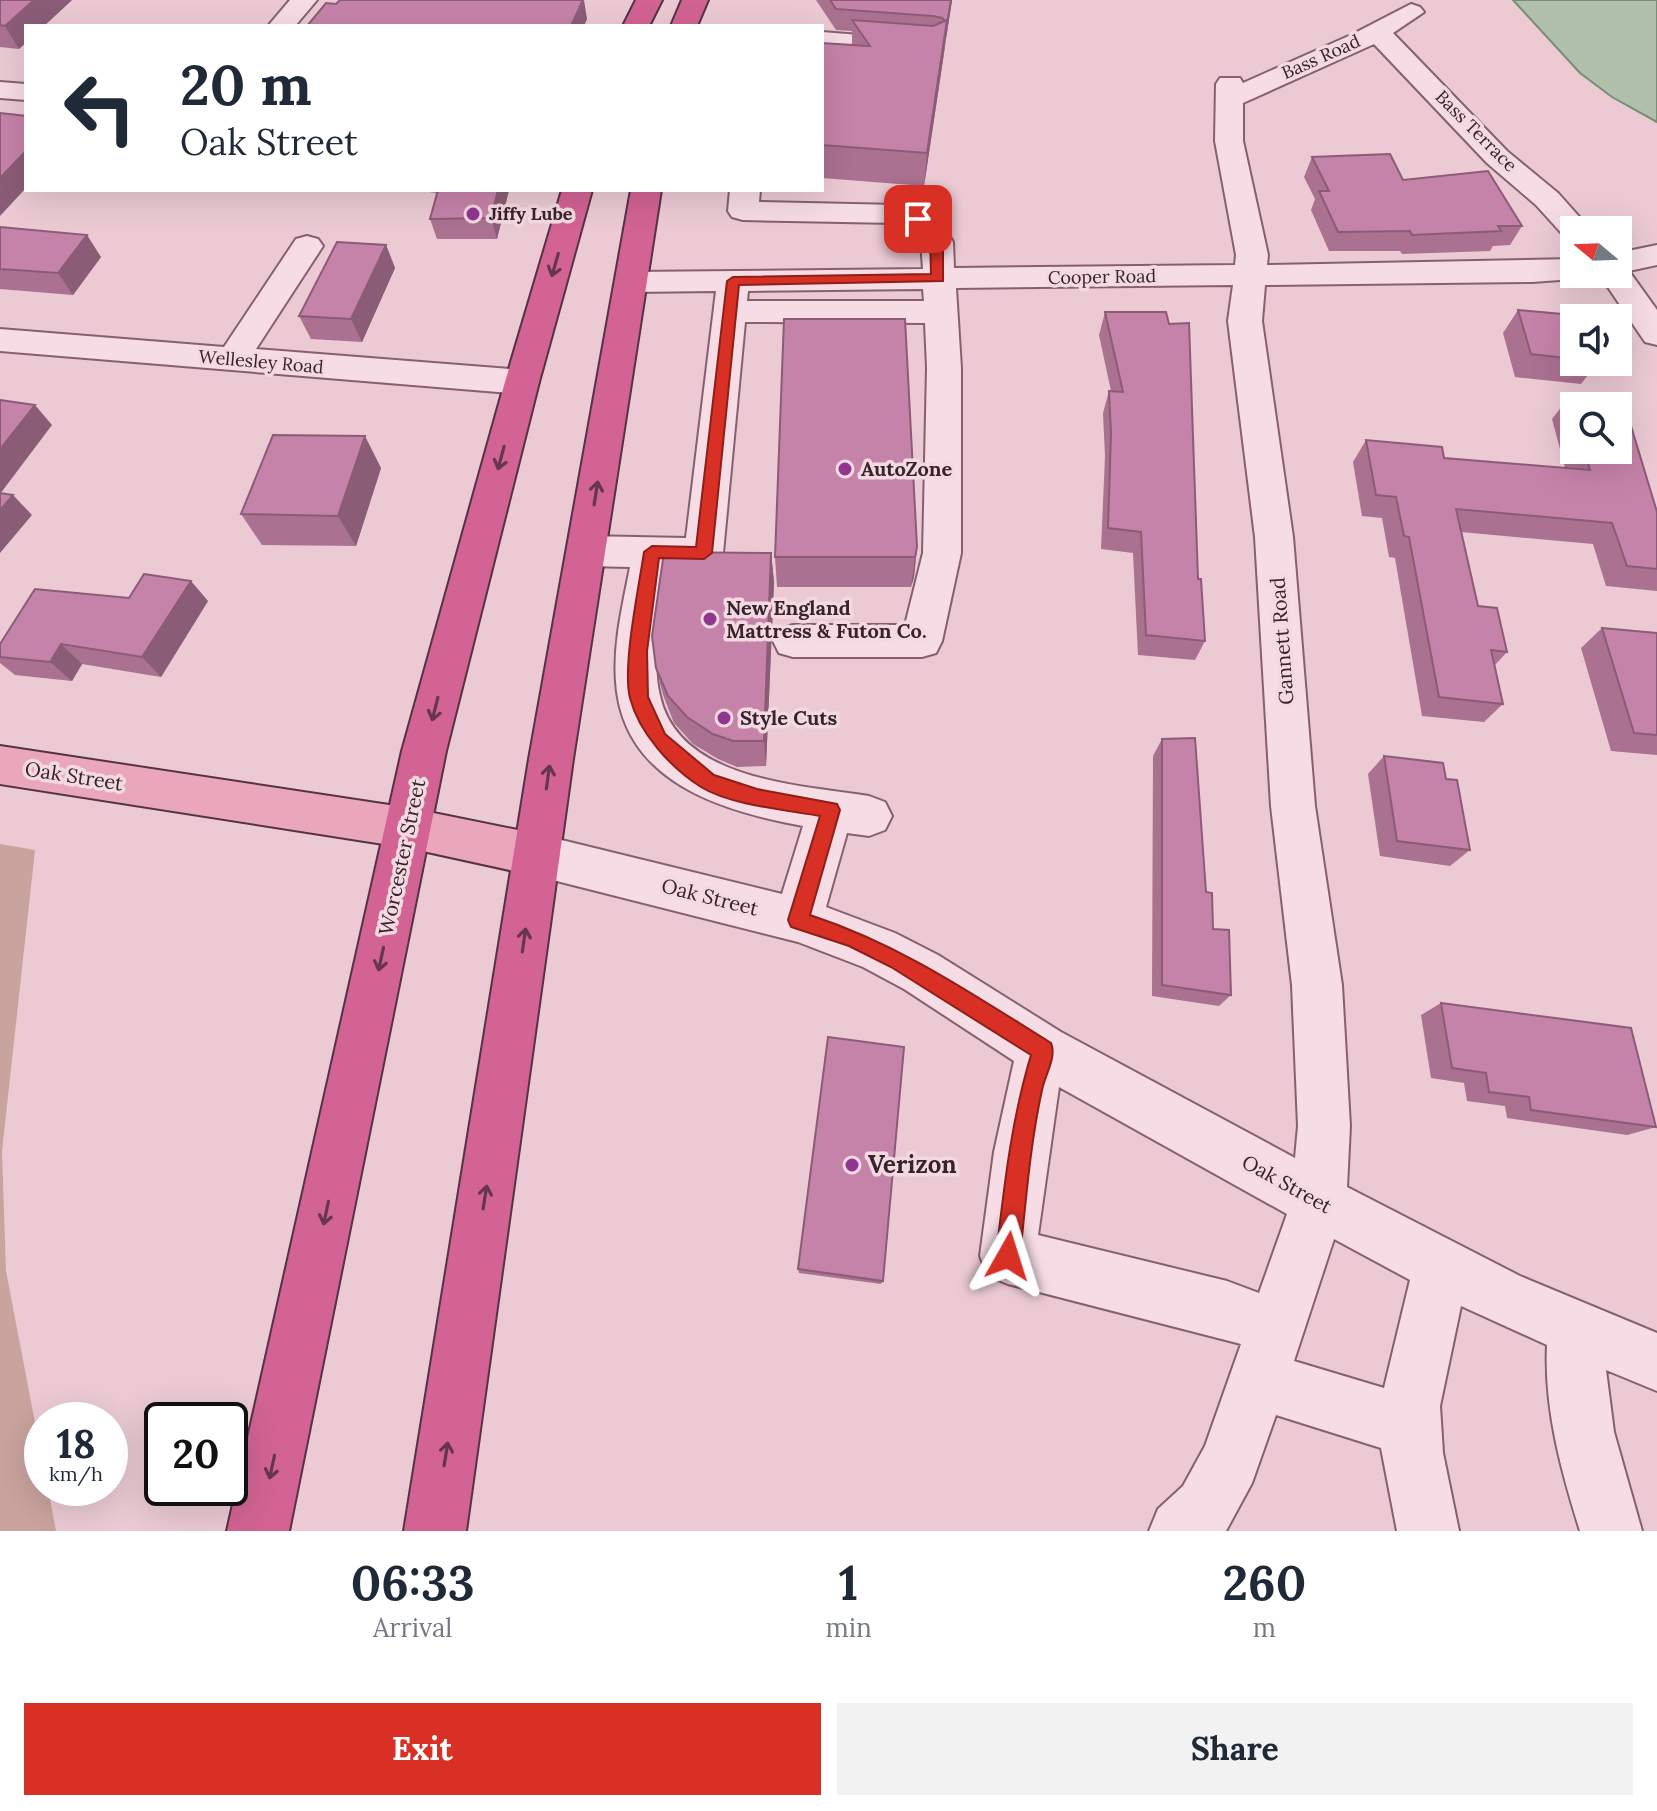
<!DOCTYPE html>
<style>
body{margin:0;font-family:Lora,serif;background:#f2f2f3;color:#1f2937;height:100vh;display:flex;flex-direction:column;font-size:30px;white-space:nowrap}
*{box-sizing:border-box;margin:0}
p{font-size:26px;color:#747a83}
.icon{flex:none;width:44px;height:44px;fill:none;stroke:currentColor;stroke-width:2;stroke-linecap:round;stroke-linejoin:round}
.map{position:relative;height:1531px;overflow:hidden}
.details{display:flex;flex-direction:column;background:#fff;flex:1}
.details>*{flex:none}
.banner{position:absolute;left:24px;top:24px;width:800px;height:168px;border-radius:0px;box-shadow:0 8px 32px #0002;background:#fff;color:#1f2937;overflow:hidden}
.needle{width:52px;rotate:289deg}
.buttons{position:absolute;left:1560px;top:216px;display:grid;gap:16px}
.buttons a{display:grid;place-items:center;width:72px;height:72px;border-radius:0px;background:#fff;box-shadow:0 8px 32px #0002;font-size:40px}
.speed{position:absolute;left:24px;top:1402px;display:flex;gap:16px;font-size:40px;font-weight:700;text-align:center}
.speed>*{display:grid;place-content:center;width:104px;height:104px;border-radius:50%;background:#fff;box-shadow:0 8px 32px #0002;line-height:1}
.speed small{font-size:20px;font-weight:400}
.speed .limit{border:4px solid #111;border-radius:12px;background:#fff;color:#111}
.pin{position:absolute;display:grid;place-items:center;width:68px;height:68px;color:#fff;margin:-34px;border-radius:16px;box-shadow:0 4px 12px #0006}
.me{position:absolute;width:88px;margin:-44px;rotate:6deg;stroke-linejoin:round;filter:drop-shadow(0 0 6px #0008)}
.turn{display:flex;align-items:center;gap:28px;height:168px;padding:0 24px;font-size:36px}
.turn .icon{width:104px;height:104px;stroke-width:2.5}
.turn b{display:block;font-size:56px;line-height:68px}
.eta{display:flex;justify-content:space-evenly;align-items:center;height:136px;text-align:center}
.eta b{font-size:48px;font-weight:700;line-height:56px}
.action{display:flex;gap:16px;margin-top:auto;padding:16px 24px}
.action a{flex:1;height:92px;border-radius:0px;background:#d93025;color:#fff;font-size:32px;font-weight:700;line-height:92px;text-align:center}
.action a+a{background:#f2f2f3;color:#1f2937}
.map>svg:first-child{display:block}
.green{fill:#c9a39e}
.water{fill:#b0c0aa;stroke:#788e71;stroke-width:2}
.lines{fill:none;stroke-linecap:round;stroke-linejoin:round}
.minor-casing{stroke:#866071;stroke-width:4}
.major-casing{stroke:#553345;stroke-width:4}
.highway-casing{stroke:#553345;stroke-width:4}
.minor{fill:#f6dce4;fill-rule:evenodd}
.major{fill:#eaa6ba;fill-rule:evenodd}
.highway{fill:#d26393;fill-rule:evenodd}
.wall{fill:#aa7191;fill-rule:evenodd}
.shaded-wall{fill:#8b5c76}
.building{fill:#c683a9;stroke:#8b5c76;stroke-width:2}
.oneway{stroke:#66364c}
.route{fill:#d93025;stroke:#8d1f18;stroke-width:2}
.poi-dot{fill:#903590;stroke:#f3d9e0;stroke-width:3}
.labels{text-anchor:middle;stroke-width:7;stroke-linejoin:round;paint-order:stroke}
.far-street-label{font-size:18px;fill:#38222d;stroke:#f3d9e0}
.far-poi-label{font-size:18px;font-weight:bold;fill:#38222d;stroke:#f3d9e0;text-anchor:start}
.poi-label{font-size:20px;font-weight:bold;fill:#38222d;stroke:#f3d9e0;text-anchor:start}
.street-label{font-size:20px;fill:#38222d;stroke:#f3d9e0}
.near-poi-label{font-size:24px;font-weight:bold;fill:#38222d;stroke:#f3d9e0;text-anchor:start}
</style>
<div class="map">
<svg width="1657" height="1531" viewBox="0 0 1657 1531">
<rect width="100%" height="100%" fill="#ebcad3"/>
<path class="green" d="M0 844 35 850 2 1151 6 1271 42 1459V1488H48L56 1531H0Z"/>
<path class="water" d="M1513 0H1657V122L1612 97 1580 73Z"/>
<g class="lines">
<defs>
<path id="minor" d="M290 0H317L295 26H268Z
M1411 4 1420 7 1424 12 1393 33 1507 151 1558 193 1591 230H1574V239L1565 237 1536 205 1487 163 1374 44 1243 103V141L1268 255 1267 265 1574 259V274H1587L1574 279 1532 282 1265 285 1262 321 1293 537 1315 806 1342 985 1350 1126 1347 1187 1520 1276 1657 1333V1391L1606 1370 1614 1432 1642 1531H1580C1561 1470 1544 1409 1547 1345L1461 1306 1440 1406 1443 1453 1459 1531H1397L1381 1448 1276 1415 1252 1483 1226 1531H1149L1158 1509 1183 1486 1205 1446 1241 1344 1008 1284 988 1276 980 1256 994 1152 1014 1061 904 989 863 967 798 942 537 876 521 870 514 855 521 840 537 834 782 894 803 826C721 811 623 782 616 682 613 643 623 604 630 567L586 566 572 561 567 551 572 541 586 536 686 538 716 291 631 292 620 289 615 282 620 275 631 272 923 269 921 242 915 230 895 223 743 220 732 217 728 211 730 190H760L759 202 898 205 938 217 953 242 954 268 1235 265 1236 255 1215 141 1216 84 1220 78H1240L1243 83 1351 35ZM1233 285 1228 321 1255 537 1271 806 1292 985 1298 1126 1295 1158 1061 1032 938 955 895 933 826 907 847 833 869 836 885 830 892 816 885 802 869 796C800 785 679 781 660 696 650 655 663 608 669 567L704 568 718 563 723 553 745 322 925 323 927 368 923 553 905 625H793L779 629 773 641 779 653 793 657H922L936 653 942 641 961 553V368L956 288ZM923 289 924 301H747L748 291ZM1059 1087 1287 1214 1259 1293 1227 1281 1038 1235ZM1334 1239 1410 1280 1384 1388 1294 1361Z
M822 32 911 39 920 41 924 47 920 53 911 55 822 48Z
M0 82 26 84V100L0 98Z
M307 236 318 239 323 246 256 349 522 370 534 374 539 382 534 390 522 394 0 351V329L224 347 296 239Z
M1657 245V265L1629 271 1657 310V345L1645 342 1599 274H1618V253Z"/>
<path id="major" d="M0 746 409 808 537 834 553 840 560 855 553 870 537 876 409 848 0 784Z"/>
<path id="highway" d="M636 0H662L649 26H623Z
M682 0H708L697 26H671Z
M562 190H592L539 382 446 751 289 1531H227L402 751 505 382Z
M631 190H661L573 759 466 1531H404L529 759Z"/>
</defs>
<use href="#minor" class="minor-casing"/>
<use href="#major" class="major-casing"/>
<use href="#highway" class="highway-casing"/>
<use href="#minor" class="minor"/>
<use href="#major" class="major"/>
<use href="#highway" class="highway"/>
</g>
<path class="wall" d="M0 0H72L44 26H26L19 49 0 47Z
M816 0H952L924 186 822 178V43L852 45V31L836 30Z
M1312 157 1403 180 1522 226 1510 245 1493 246 1490 251 1402 254 1400 251H1329L1311 210 1315 199 1304 177Z
M411 190H509L497 239H437L430 219 437 193Z
M0 227 101 257 73 295 0 289Z
M386 245 395 268 362 342 311 339 299 316Z
M1518 310 1574 318V362H1598L1581 384 1515 377 1503 333Z
M1105 312 1198 579 1205 641 1195 660 1138 655 1133 553 1101 549 1105 456 1103 413 1109 391H1111L1099 335Z
M1569 397 1624 403 1657 512V591L1606 586 1593 544 1461 532 1478 606 1497 608 1507 652 1495 665 1503 704 1484 722 1422 716 1395 558 1389 557 1382 518 1362 516 1353 462 1366 440 1442 447 1444 458 1565 468 1552 419ZM1574 406H1618V450H1574Z
M381 468 356 546 262 545 241 514Z
M917 547 914 577 911 587H777L775 557Z
M771 553 774 582 766 766 737 767 718 759 693 744 674 723 663 695 656 668Z
M129 598 208 601 161 677 82 664 72 681 15 675 0 663V644Z
M1602 628 1657 633V755L1611 751 1581 648Z
M1162 739 1206 892 1213 929 1231 995 1219 1006 1152 996 1153 756Z
M1384 756 1446 779 1470 850 1450 866 1380 856 1368 774Z
M1441 1003 1656 1127 1627 1135 1507 1118 1505 1106 1467 1101 1464 1083 1431 1078 1421 1015Z
M798 1269 883 1281 881 1284 799 1273Z"/>
<path class="shaded-wall" d="M34 0H72L44 26H26V43L19 49 5 26Z
M584 0 587 19 584 26H571Z
M951 0H952L945 45 947 24Z
M947 20 944 53 924 186 927 153Z
M26 151V188L0 216V178Z
M498 190H509L497 239 491 218Z
M87 235 101 257 73 295 58 273Z
M386 245 395 268 362 342 351 319Z
M35 405 52 425 0 494V449Z
M365 436 381 468 356 546 338 516Z
M13 495 32 515 0 553V510Z
M917 547 914 577 911 587 915 557Z
M771 553 774 582 766 766 764 741Z
M191 581 208 601 161 677 142 657Z
M61 644 82 664 72 681 50 662Z"/>
<path class="building" d="M0 0H34L5 26 0 25Z
M340 0H583L571 26H307L326 3 336 4Z
M830 0H951L947 24V20L945 21 942 18 933 16 836 9Z
M852 20 933 26 947 20 927 153 822 145V43L870 46Z
M0 113 26 116V151L0 178Z
M1390 154 1403 180 1488 171 1522 226H1498L1501 231 1412 235 1410 231 1338 232 1319 191H1329L1312 157Z
M438 190H498L491 218 430 219Z
M0 227 87 235 58 273 0 269Z
M337 242 386 245 351 319 299 316Z
M1518 310 1584 316V318H1574V359L1531 354Z
M1105 312H1166L1169 324 1189 323 1198 579H1201L1205 641 1146 635 1141 532 1108 528 1111 434 1109 391 1123 392Z
M784 319H905L917 547 915 557H775Z
M1569 397 1624 403 1657 512V569L1627 566 1612 523 1456 509 1478 606 1497 608 1507 652 1491 650 1503 704 1439 697 1409 537 1404 536 1396 497 1376 495 1366 440 1442 447 1444 458 1590 470 1584 450H1618V406H1574V414Z
M0 400 35 405 0 449Z
M273 435 365 436 338 516 241 514Z
M0 493 13 495 0 510Z
M664 552 771 553 764 741H733L713 734 687 717 668 696 656 668 652 636Z
M144 574 191 581 142 657 61 644 50 662 0 657V644L35 589 129 598Z
M1602 628 1657 633V735L1634 733Z
M1195 738 1206 892 1212 893 1213 929 1229 930 1231 995 1162 985V739Z
M1384 756 1443 763 1446 779 1457 780 1470 850 1397 841Z
M1441 1003 1631 1028 1656 1127 1531 1110 1529 1097 1489 1092 1486 1073 1452 1068Z
M828 1037 904 1047 883 1281 798 1269Z"/>
<defs><path id="oneway-shaft" d="M-6 0H5M1.5-3L5.5 0L1.5 3" fill="none" stroke-width="1.6" stroke-linecap="round" stroke-linejoin="round" transform="scale(2)"/></defs>
<g class="oneway">
<use href="#oneway-shaft" transform="translate(555 265) rotate(106)"/>
<use href="#oneway-shaft" transform="translate(501 458) rotate(105)"/>
<use href="#oneway-shaft" transform="translate(596 493) rotate(-81)"/>
<use href="#oneway-shaft" transform="translate(435 709) rotate(104)"/>
<use href="#oneway-shaft" transform="translate(548 777) rotate(-82)"/>
<use href="#oneway-shaft" transform="translate(524 940) rotate(-82)"/>
<use href="#oneway-shaft" transform="translate(381 959) rotate(102)"/>
<use href="#oneway-shaft" transform="translate(485 1197) rotate(-81)"/>
<use href="#oneway-shaft" transform="translate(326 1213) rotate(102)"/>
<use href="#oneway-shaft" transform="translate(446 1454) rotate(-81)"/>
<use href="#oneway-shaft" transform="translate(272 1467) rotate(102)"/>
</g>
<path class="route" d="M918 215 943 236V281L739 285 712 553 704 559 659 558 647 651 648 697 665 734 714 775 757 789 837 804 840 810 810 915C901 945 969 992 1051 1043 1057 1057 1045 1075 1042 1090 1030 1145 1026 1201 1020 1256L1016 1264 1008 1268 1000 1264 996 1256C1004 1188 1011 1121 1031 1055L891 967 849 946 791 927 788 920 820 816C786 810 730 805 701 787 671 768 639 733 630 698 622 666 639 587 644 552L652 546 696 547 727 281 733 277 931 274 930 237 911 219Z"/>
<g class="poi-dot">
<circle cx="473" cy="214" r="8"/>
<circle cx="845" cy="469" r="8"/>
<circle cx="710" cy="619" r="8"/>
<circle cx="724" cy="718" r="8"/>
<circle cx="852" cy="1165" r="8"/>
</g>
<g class="labels">
<g class="far-street-label">
<text transform="translate(1321 57) rotate(-24)" y="6">Bass Road</text>
<text transform="translate(1476 131) rotate(45)" y="6">Bass Terrace</text>
<text transform="translate(1102 277) rotate(-1)" y="6">Cooper Road</text>
<text transform="translate(261 362) rotate(5)" y="6">Wellesley Road</text>
</g>
<g class="far-poi-label">
<text x="489" y="220">Jiffy Lube</text>
</g>
<g class="poi-label">
<text x="861" y="476">AutoZone</text>
<text x="726" y="615">New England<tspan x="726" dy="23">Mattress &amp; Futon Co.</tspan></text>
<text x="740" y="725">Style Cuts</text>
</g>
<g class="street-label">
<text transform="translate(1282 641) rotate(-94)" y="7">Gannett Road</text>
<text transform="translate(74 776) rotate(9)" y="7">Oak Street</text>
<text transform="translate(402 857) rotate(-78)" y="7">Worcester Street</text>
<text transform="translate(710 897) rotate(14)" y="7">Oak Street</text>
<text transform="translate(1287 1184) rotate(29)" y="7">Oak Street</text>
</g>
<g class="near-poi-label">
<text x="868" y="1173">Verizon</text>
</g>
</g>
</svg>
<div class="buttons">
<a><svg class="needle" viewBox="-14 -14 28 28"><path d="M0-13l5 13h-10z" fill="#e53935"/><path d="M0 13l5-13h-10z" fill="#747a83"/></svg></a>
<a><svg class="icon" aria-label="sound" viewBox="0 0 24 24"><path d="M4 9h4l5-4v14l-5-4H4zM17 9q2 3 0 6"/></svg></a>
<a><svg class="icon" aria-label="search" viewBox="0 0 24 24"><circle cx="10" cy="10" r="6"/><path d="M15 15l6 6"/></svg></a>
</div>
<div class="speed"><div>18<small>km/h</small></div><div class="limit">20</div></div>
<div class="pin" style="left:918px;top:219px;background:#d93025"><svg class="icon" aria-label="arrive" viewBox="0 0 24 24"><path d="M6 21V4h12l-3 4 3 4H6"/></svg></div>
<svg class="me" style="left:1008px;top:1256px" viewBox="-20 -20 40 40"><path d="M0-17L14 15 0 8-14 15z" fill="#d93025" stroke="#fff" stroke-width="4"/></svg>
<div class="banner">
<div class="turn"><svg class="icon" aria-label="left" viewBox="0 0 24 24"><path d="M17 20v-9H6M10 6l-5 5 5 5"/></svg><div><b>20 m</b>Oak Street</div></div>
</div>
</div>
<section class="details">
<div class="eta">
<div><b>06:33</b><p>Arrival</p></div>
<div><b>1</b><p>min</p></div>
<div><b>260</b><p>m</p></div>
</div>
<div class="action"><a>Exit</a><a>Share</a></div>
</section>
